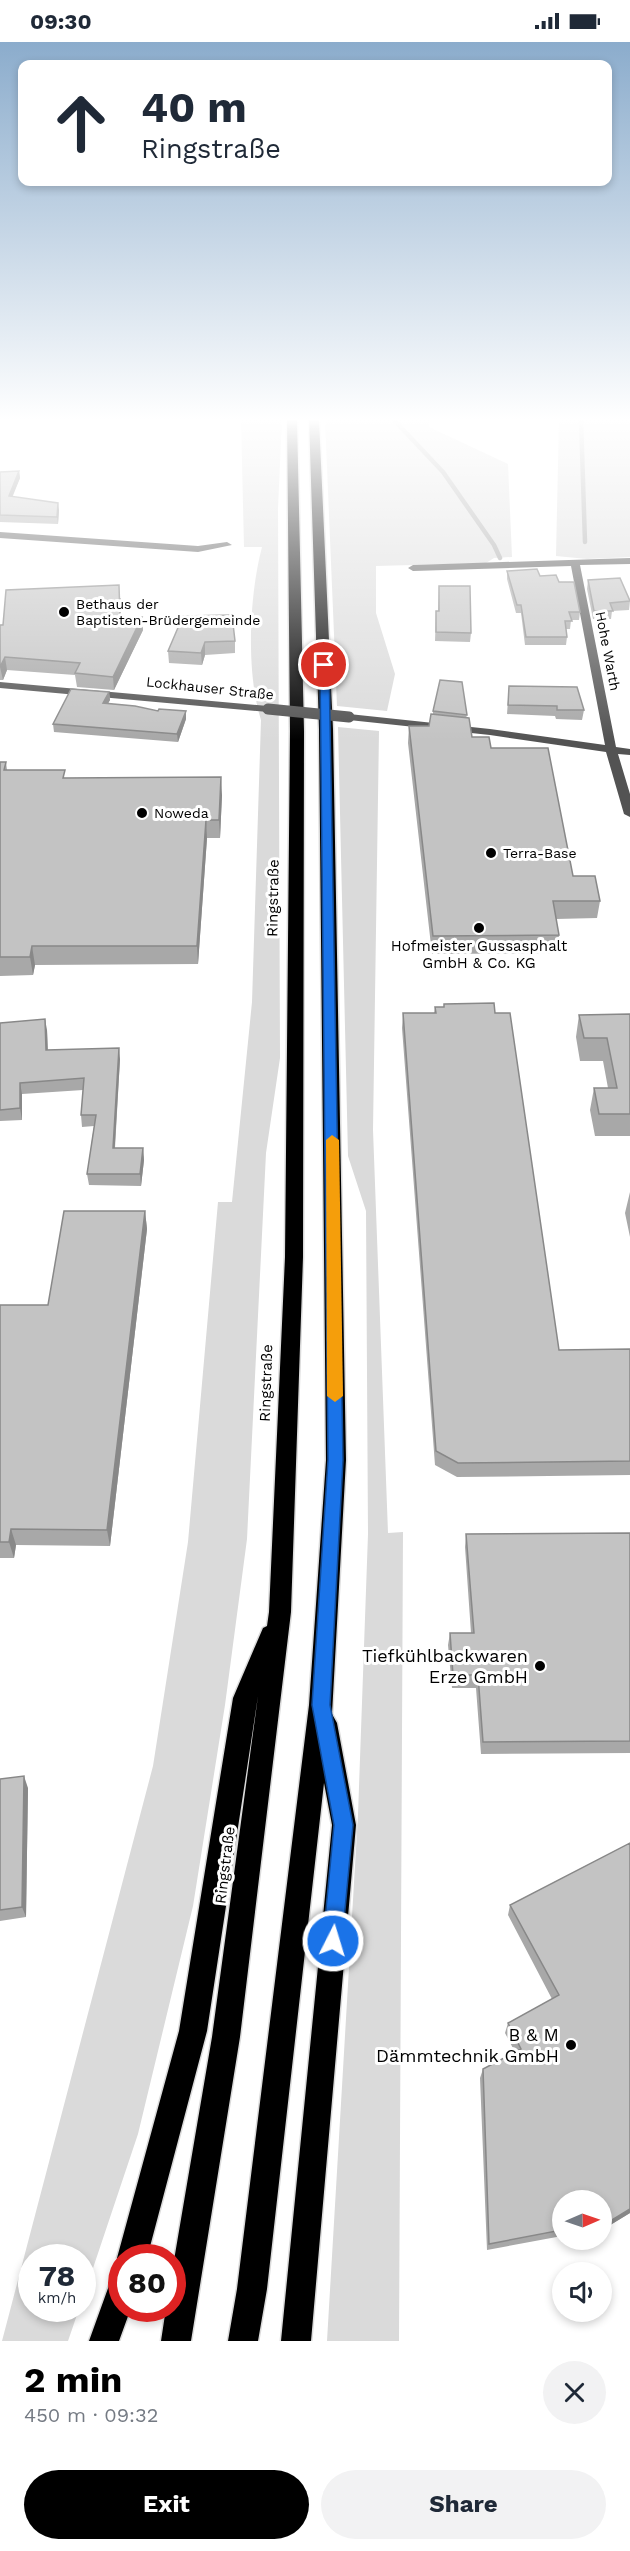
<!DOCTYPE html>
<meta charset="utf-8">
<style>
body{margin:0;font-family:"Work Sans",sans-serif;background:#f2f2f3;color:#1f2937;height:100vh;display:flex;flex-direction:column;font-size:22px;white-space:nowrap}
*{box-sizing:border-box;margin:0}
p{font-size:20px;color:#747a83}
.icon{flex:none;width:33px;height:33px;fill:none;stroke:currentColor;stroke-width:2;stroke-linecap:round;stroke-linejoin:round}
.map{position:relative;height:2299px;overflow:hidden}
.drawer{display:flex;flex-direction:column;background:#fff;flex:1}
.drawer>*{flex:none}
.top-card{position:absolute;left:18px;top:18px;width:594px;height:126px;border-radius:12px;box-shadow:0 3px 9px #0003;background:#fff;color:#1f2937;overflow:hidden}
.needle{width:39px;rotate:88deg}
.fabs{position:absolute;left:552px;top:2148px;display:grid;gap:12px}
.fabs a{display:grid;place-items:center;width:60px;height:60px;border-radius:50%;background:#fff;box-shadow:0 3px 9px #0003;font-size:30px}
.speed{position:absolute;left:18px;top:2202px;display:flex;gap:12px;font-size:30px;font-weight:700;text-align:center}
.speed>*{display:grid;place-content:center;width:78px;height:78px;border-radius:50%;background:#fff;box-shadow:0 3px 9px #0003;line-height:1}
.speed small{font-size:15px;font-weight:400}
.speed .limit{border:9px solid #d22;background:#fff;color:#111}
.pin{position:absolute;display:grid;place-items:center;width:51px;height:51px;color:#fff;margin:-26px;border:3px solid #fff;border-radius:50%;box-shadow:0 2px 6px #0007}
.me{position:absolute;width:66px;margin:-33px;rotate:5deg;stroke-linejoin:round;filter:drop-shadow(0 0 4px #0008)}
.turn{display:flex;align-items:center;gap:21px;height:126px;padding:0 24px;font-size:27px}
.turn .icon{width:78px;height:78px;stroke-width:2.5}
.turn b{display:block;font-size:42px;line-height:51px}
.round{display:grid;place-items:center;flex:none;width:63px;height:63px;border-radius:32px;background:#f2f2f3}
.head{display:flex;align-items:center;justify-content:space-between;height:102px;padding:0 24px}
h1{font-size:36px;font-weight:700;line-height:45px;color:#000}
.cta{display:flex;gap:12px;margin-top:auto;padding:12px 24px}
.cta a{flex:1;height:69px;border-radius:36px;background:#000;color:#fff;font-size:24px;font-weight:700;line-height:69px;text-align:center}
.cta a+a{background:#f2f2f3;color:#1f2937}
.status{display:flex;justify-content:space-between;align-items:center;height:42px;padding:0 30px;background:#fff;direction:ltr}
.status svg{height:16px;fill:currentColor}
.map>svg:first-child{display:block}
.green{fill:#dadada}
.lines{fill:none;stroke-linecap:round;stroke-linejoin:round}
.stream{stroke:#a1a1a1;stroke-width:4.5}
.highway-casing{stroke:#dbdbdb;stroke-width:3}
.minor{fill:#535353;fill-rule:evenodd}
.highway{fill:#000;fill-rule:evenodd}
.minor-bridge{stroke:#535353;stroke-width:11}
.wall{fill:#a8a8a8}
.shaded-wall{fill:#888}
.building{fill:#c3c3c3;stroke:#888;stroke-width:1.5}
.route{fill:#1a73e8;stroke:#114b97;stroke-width:1.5}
.slow{fill:#f59e0b}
.poi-dot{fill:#000;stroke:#fff;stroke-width:2}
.labels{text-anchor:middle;stroke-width:6;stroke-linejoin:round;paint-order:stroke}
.far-poi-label{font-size:14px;fill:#000;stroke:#fff;text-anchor:start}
.far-street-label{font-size:14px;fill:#000;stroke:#fff}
.street-label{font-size:15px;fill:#000;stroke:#fff}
.poi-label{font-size:15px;fill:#000;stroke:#fff}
.near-poi-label{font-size:18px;fill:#000;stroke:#fff;text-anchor:end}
</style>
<div class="status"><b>09:30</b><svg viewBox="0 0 49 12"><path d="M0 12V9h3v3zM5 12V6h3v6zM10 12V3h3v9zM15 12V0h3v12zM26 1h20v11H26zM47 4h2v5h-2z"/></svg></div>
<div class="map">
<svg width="630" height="2299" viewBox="0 0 630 2299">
<rect width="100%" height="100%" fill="#fff"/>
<path class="green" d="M241 377H282L278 466 280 1016 266 1111 247 1497 225 1663 193 1864 138 2092 83 2256 82 2216H32V2266L79 2267 68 2299H2L153 1724 188 1500 218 1160H232L252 960 261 678C246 631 249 554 262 505H244Z
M325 377H430L429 385 508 422 512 515 494 516 486 521 376 524V571L395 632 387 669 337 664Z
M559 377H630V515L587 517 556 514Z
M338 685 379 689 373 1088 388 1491 403 1490 399 2299H327L358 1773 368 1492 366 1169 348 1114Z"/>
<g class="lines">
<path class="stream" d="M393 377 443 430 494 503 500 516
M581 377 585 500"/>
<defs>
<path id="highway" d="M287 377H297L304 689 303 1215 291 1570 240 1995 191 2299H161L166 2266H172V2230L212 1995 258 1654 207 1989 147 2216H122V2226L117 2216 179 1989 233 1656 263 1586 267 1584 269 1570 285 1215 290 689Z
M309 377H319L333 687 346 1418 332 1672 337 1681 356 1783 311 2299H281L332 1783 324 1741 267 2247 258 2299H228L237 2247 309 1663 326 1418 319 687Z
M122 2234V2266H131L119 2299H89L111 2238Z"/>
</defs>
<use href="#highway" class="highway-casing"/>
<path class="minor" d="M0 490 198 504 227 500 232 503 198 510 0 496Z
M630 516V522L580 523 616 705 630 707V713L618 712 630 752V775L624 772 606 710 490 693 349 678 344 675 349 672 490 687 605 703 571 524 413 529 408 526 413 523Z
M0 640 268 664 273 667 268 670 0 646Z"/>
<use href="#highway" class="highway"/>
<path class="minor-bridge" d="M268 667 349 675"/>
</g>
<path class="wall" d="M19 429 20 436 12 454 59 468 58 482 0 480V430Z
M507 529 540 534 559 540 580 570 579 578H571L570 587H566L567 595 566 603H525L521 571H516L507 537Z
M588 538 630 559 629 568 612 569 611 577H593L587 547Z
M439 544 471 591 470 600 435 599 436 569H438Z
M121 556V576L142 575 143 588 114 648 77 645 75 633 7 628 3 638H0V583Z
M183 574 235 599V611L205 613 202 623 169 621 168 609Z
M509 644 584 668 582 678 556 677 555 674 507 672Z
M109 650 110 658 108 661 186 677 178 700 54 690 53 682Z
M433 669 467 673 466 676 472 695 491 706 573 834 600 859 597 876 556 877 559 893 557 911 432 912 408 701 409 684H429L433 673Z
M0 720H6L7 728 66 736 222 753 220 796H207L198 922 35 923 33 933 0 934Z
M435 965 495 971 559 1308 630 1307V1433L457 1435 435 1423 402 986 403 971H434Z
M630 972V1094H595L590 1068 594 1046H608L603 1019H580L576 995 579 973Z
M0 981 47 988 48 1008 120 1017 115 1106H143L144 1118 141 1144 89 1143 87 1132 94 1084 82 1085 81 1073 83 1048 22 1052V1078L0 1079Z
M630 1150V1195L625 1171Z
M145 1169 147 1187 110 1504 16 1503 14 1516H0V1263H48Z
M630 1491V1711L481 1712 476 1646H452L448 1603 450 1591H471L465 1505 466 1492Z
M0 1737 28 1746 26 1875 0 1879Z
M630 1801V2171L607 2185 602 2186V2158H562V2194L487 2208 480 2036 483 2027 515 2010 505 1991 508 1981 552 1957 508 1873 510 1863Z"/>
<path class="shaded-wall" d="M19 429 20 436 10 461 9 454Z
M58 461 59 468 58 482 57 475Z
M142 575 143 588 114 648 113 635Z
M205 600V613L202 623 201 611Z
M5 615 7 628 3 638 0 625Z
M109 650 110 658 104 669 103 661Z
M186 669V677L178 700 177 692Z
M221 735 222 753 220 796 219 778Z
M206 778 207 796 198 922 197 904Z
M32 904 35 923 33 933 30 915Z
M45 977 47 988 48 1019 46 1008Z
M119 1006 120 1017 114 1117 113 1106Z
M20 1041 22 1052V1078L20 1066Z
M143 1106 144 1118 141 1144 140 1132Z
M145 1169 147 1187 110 1504 107 1488Z
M11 1487 16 1503 14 1516 9 1500Z
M24 1734 28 1746 26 1875 22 1865Z
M630 2167V2171L607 2185 612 2178Z"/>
<path class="building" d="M19 429 9 454 58 461 57 475 0 473V430Z
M537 527 540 534 556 533 559 540H574L580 570H569L572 579H565L567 595H526L521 563H517L507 529Z
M620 536 630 559 610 561 613 569H594L588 538Z
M119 543 120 576 142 575 113 635 75 631 80 621 5 615 0 625V583H3L6 548Z
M439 544H470L471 591 436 590V569H439Z
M232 573 235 599 205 600 201 611 168 609 183 574Z
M440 638 462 640 467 673 433 669Z
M509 644 577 645 584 668H557V664L508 663Z
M71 647 109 650 103 661 135 664 158 669 159 667 186 669 177 692 53 682Z
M431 672 469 676 472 695H489L491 706H548L573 834H595L600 859H553L559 893 433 894 409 684H429Z
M0 720H6L4 728H65L63 736 221 735 219 778H206L197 904H32L30 915H0Z
M494 961 495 971H510L559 1308 630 1307V1419L458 1421 436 1409 403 971H436L435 965H444V962Z
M630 972V1072H599L594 1046H617L607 996H584L579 973Z
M45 977 46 1008 119 1006 113 1106H143L140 1132H87L96 1073H81L84 1036 20 1041V1066L0 1068V981Z
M64 1169H145L107 1488 11 1487 9 1500H0V1263H48Z
M630 1491V1699L483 1700 478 1633H453L450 1591H474L466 1492Z
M24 1734 22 1865 0 1868V1737Z
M630 1801V2167L612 2178 602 2180V2158H562V2188L489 2202 483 2027 521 2007 508 1981 559 1953 510 1863Z"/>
<linearGradient id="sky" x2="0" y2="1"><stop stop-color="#8baccc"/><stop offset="0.54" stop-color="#fff"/><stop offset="1" stop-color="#fff" stop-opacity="0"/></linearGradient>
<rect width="630" height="699" fill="url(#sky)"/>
<path class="route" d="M324 621 329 623 343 1418 330 1663 353 1783 342 1899 340 1906 333 1909 326 1906 323 1899 334 1783 312 1663 328 1418 320 623Z"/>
<path class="slow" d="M332 1093 339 1098 343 1354 335 1360 327 1354 326 1098Z"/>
<g class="poi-dot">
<circle cx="64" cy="570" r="6"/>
<circle cx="142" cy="771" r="6"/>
<circle cx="491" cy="811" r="6"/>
<circle cx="479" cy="886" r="6"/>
<circle cx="540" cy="1624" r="6"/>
<circle cx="571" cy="2003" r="6"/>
</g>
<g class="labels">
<g class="far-poi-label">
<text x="76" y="567">Bethaus der<tspan x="76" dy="16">Baptisten-Brüdergemeinde</tspan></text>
<text x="154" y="776">Noweda</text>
<text x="503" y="816">Terra-Base</text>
</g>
<g class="far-street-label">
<text transform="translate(608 609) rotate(79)" y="5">Hohe Warth</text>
<text transform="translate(210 646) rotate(6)" y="5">Lockhauser Straße</text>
</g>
<g class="street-label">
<text transform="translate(273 856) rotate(-89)" y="5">Ringstraße</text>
<text transform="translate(266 1341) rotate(-88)" y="5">Ringstraße</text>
<text transform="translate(225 1823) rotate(-83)" y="5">Ringstraße</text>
</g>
<g class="poi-label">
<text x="479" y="909">Hofmeister Gussasphalt<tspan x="479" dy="17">GmbH &amp; Co. KG</tspan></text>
</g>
<g class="near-poi-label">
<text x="528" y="1620">Tiefkühlbackwaren<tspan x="528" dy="21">Erze GmbH</tspan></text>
<text x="559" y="1999">B &amp; M<tspan x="559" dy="21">Dämmtechnik GmbH</tspan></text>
</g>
</g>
</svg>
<div class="fabs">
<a><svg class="needle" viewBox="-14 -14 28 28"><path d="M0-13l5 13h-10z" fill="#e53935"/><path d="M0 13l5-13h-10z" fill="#747a83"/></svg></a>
<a><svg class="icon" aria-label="sound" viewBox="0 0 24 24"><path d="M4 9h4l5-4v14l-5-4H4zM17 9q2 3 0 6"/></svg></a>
</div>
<div class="speed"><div>78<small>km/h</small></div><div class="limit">80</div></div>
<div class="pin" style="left:324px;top:623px;background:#d93025"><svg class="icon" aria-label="arrive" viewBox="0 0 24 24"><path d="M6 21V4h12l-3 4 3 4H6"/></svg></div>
<svg class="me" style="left:333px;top:1899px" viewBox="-20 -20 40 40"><circle r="17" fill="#1a73e8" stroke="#fff" stroke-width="3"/><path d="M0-11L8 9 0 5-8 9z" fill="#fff"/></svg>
<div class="top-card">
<div class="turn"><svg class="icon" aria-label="ahead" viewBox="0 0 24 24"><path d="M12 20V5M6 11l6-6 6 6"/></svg><div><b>40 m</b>Ringstraße</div></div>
</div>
</div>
<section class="drawer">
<div class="head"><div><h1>2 min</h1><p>450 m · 09:32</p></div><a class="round"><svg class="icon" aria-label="close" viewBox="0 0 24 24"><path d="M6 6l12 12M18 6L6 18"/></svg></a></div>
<div class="cta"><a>Exit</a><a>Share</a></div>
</section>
